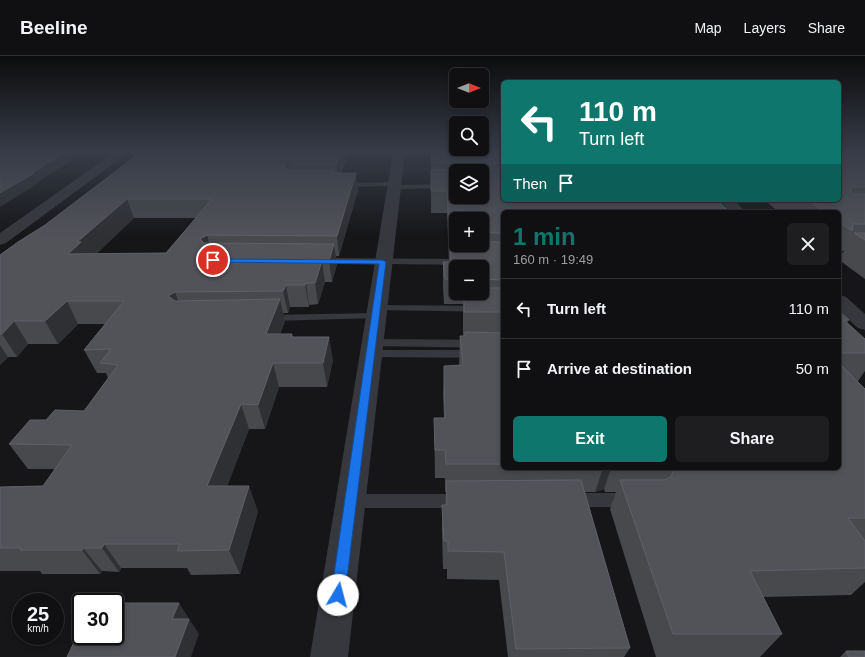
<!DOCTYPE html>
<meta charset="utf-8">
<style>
body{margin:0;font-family:Arial,sans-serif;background:#1e1e20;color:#f1f3f6;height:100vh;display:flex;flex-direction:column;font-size:15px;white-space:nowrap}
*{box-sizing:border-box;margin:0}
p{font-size:13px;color:#9c9d9f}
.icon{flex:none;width:22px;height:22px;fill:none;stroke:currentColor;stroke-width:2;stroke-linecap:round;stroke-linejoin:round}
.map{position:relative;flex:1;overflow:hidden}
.drawer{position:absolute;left:501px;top:154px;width:340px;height:260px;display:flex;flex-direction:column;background:#101012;border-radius:6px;box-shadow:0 2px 6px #0003,0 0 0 1px #303032}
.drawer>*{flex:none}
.guide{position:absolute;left:501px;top:24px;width:340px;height:122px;border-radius:6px;box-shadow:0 2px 6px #0003,0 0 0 1px #303032;background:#0f766e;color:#fff;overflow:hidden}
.needle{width:26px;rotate:90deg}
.controls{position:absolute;left:449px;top:12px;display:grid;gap:8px}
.controls a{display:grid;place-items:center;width:40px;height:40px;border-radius:6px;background:#101012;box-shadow:0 2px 6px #0003,0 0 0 1px #303032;font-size:20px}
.speed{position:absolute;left:12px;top:537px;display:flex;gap:8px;font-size:20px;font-weight:700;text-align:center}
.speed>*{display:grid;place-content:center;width:52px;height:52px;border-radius:50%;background:#101012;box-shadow:0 2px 6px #0003,0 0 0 1px #303032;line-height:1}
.speed small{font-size:10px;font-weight:400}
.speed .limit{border:2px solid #111;border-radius:6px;background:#fff;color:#111}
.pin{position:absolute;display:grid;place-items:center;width:34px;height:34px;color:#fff;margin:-17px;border:2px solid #fff;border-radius:50%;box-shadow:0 1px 4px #0007}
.me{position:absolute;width:44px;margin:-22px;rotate:8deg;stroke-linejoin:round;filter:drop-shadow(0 0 3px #0008)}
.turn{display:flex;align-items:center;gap:14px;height:84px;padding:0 12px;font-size:18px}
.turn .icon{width:52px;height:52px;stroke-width:2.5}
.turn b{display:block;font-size:28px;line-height:34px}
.then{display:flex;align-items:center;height:38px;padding:0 12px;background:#0003;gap:8px;font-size:15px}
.round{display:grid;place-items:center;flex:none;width:42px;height:42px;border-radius:6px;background:#1e1e20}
.summary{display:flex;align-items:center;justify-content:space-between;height:68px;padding:0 12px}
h1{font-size:24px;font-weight:700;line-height:30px;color:#0f766e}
.cta{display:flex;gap:8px;margin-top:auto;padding:8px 12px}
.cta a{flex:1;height:46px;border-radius:6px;background:#0f766e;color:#fff;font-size:16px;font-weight:700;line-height:46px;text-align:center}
.cta a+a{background:#1e1e20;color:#f1f3f6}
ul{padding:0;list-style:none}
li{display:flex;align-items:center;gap:12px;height:60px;padding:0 12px;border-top:1px solid #303032}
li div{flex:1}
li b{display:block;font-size:15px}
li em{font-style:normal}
header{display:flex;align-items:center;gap:24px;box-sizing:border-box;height:56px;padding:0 20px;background:#101012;border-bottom:1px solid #303032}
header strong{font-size:19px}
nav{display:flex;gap:22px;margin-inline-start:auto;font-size:14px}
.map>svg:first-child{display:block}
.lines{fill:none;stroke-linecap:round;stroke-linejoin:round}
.lane{fill:#37383d;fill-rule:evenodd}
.street{fill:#37383d;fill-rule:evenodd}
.wall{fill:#47494d;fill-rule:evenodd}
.shaded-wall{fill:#2f3033}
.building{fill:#525359;stroke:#5f6168;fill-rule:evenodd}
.route{fill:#1a73e8;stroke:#114b97}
</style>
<header>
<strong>Beeline</strong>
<nav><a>Map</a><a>Layers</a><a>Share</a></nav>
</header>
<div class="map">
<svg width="865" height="601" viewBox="0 0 865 601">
<rect width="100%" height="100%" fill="#161618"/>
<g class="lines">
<path class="lane" d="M393 126 396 129 456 128V132L393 133 390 130 342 131 338 129 342 127Z
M839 196H865V202H839Z
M320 202 466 203 471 206 466 209 317 207V203Z
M377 249 503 250V256L373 254 372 252 373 250Z
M375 257 379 258 380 260 379 262 269 265 264 262 269 259Z
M372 283 503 284V292L368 290 366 287Z
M370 294H503V302L366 301 364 298 366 295Z
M572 437H629L635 439 637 444 635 449 629 451H572L566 449 564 444 566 439Z
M351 438H461L467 440 469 445 467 450 461 452H351L345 450 343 445 345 440Z"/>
<path class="street" d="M115 96H129L6 187 0 189V177Z
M393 96H405L348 601H310Z
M719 144H734L746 156H731Z
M839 239 846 241 865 258V274L858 272 839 255Z"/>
</g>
<path class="wall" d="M141 96H349L341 117 358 134 339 200H336L337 208 332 226H325L318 248 309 249V251H290L288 257H283L285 265 280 278H292L293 281 333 304 327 331H279L265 373H249L227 430 258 455 240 518 191 519 187 512H121L119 516 102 515 100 518H42L40 515H0V431L43 430 55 413H28L9 388 46 364 84 355 108 322 106 317H97L84 294 105 268H78L58 288H28L17 301H8L0 309V199L45 169ZM134 162H196L166 197 96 198Z
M431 96H503V412H839V255L849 264 847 267 865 283V315L858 325H857L865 333V526L851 539 763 541 782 578 760 601H656L610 453 616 436H605L604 433 595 436H585L630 592 624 601H508L499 524 447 523V513H443L442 477V449H445L446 436H445V422H435L434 362H444L443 338 444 310H459L460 280H463V248H444L443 230V206H449L447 157H431ZM456 163H482V189H456ZM456 211H482V237H456Z
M865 96V223L839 204 844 195H842L839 199V156H779L764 144H839Z
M846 595 865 601H840Z"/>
<path class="shaded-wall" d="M66 96H85L38 126 39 127 0 151V137Z
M341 96H349L338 125 336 108Z
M286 100 289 116 285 112V102Z
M356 117 358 134 339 200 337 180Z
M127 143 134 162 90 204 68 198 77 186Z
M207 179 213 200 200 183Z
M334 188 337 208 332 226 329 205Z
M322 205 325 226 318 248 315 227Z
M306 227 309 249V251L305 229Z
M286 229 290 251 288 257 283 235Z
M175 236 183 258 168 240Z
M280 243 285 265 272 301 266 278Z
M67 245 78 268 58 288 45 265Z
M14 265 28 288 17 301 2 278Z
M329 281 333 304 327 331 323 307Z
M0 289 8 301 0 309Z
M273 307 279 331 265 373 258 349Z
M241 348 249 373 218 455 207 430Z
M603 412H611L604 433 595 436Z
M249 430 258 455 240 518 229 494Z
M104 488 121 512 119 516 102 492Z
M83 492 102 515 100 518 82 494Z
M179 547 199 578 191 601H175L172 563Z"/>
<path class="building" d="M0 96H66L32 117H34L0 137Z
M141 96H341L336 108 295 109 292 101 286 100 285 102V112L291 115H333L332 117H356L337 180 207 179 200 183 204 187 334 188 329 205H322L315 227H306L305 229H286L283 235 175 236 168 240 175 245 280 243 266 278H292L291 281H329L323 307H273L258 349 241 348 207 430H249L229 494 177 495 180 488H104L102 492H83L82 494H20L22 492H0V431L43 430 72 389 9 388 30 364H46L55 354 84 355 118 309 100 307 111 293 84 294 124 245H67L45 265H14L2 278H0V199L18 186 45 169ZM127 143H212L166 197 68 198 81 186H77Z
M431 96H503V108L483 107 482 113H503V144H717L730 156H503V177H482V163H456V177H449L447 135H431V114L457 113 458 108 457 107H431ZM456 115H482V141H456Z
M839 96H865V131H852L850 133 852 138H865V168H853L852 175 839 166V156H825L808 144H839Z
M854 177H865V184Z
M450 185H456V189H482V186H503V224L482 223V211H456V223H445L443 206H451Z
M482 232H503V256H464V237H482Z
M839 255 849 264H844L865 283V297H839Z
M465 276 503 277V408H446L445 394H435L434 362H445L444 310 463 309 460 280H465Z
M839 311H843L865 333V462H848L865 485V512L750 515 782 578H673L620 424H664L671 421 673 415 672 412H839Z
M581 424 630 592 516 593 504 496 448 495V485H444L443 472 442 449H447L446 425Z
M115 547H179L172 563H189L175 601H67L81 572V580H115Z
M846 595H865V601H849Z"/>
<linearGradient id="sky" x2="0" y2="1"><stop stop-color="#0c0c0d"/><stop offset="0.53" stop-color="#363c48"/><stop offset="1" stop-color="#363c48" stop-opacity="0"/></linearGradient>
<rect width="865" height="180" fill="url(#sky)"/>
<path class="route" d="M210 203 383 204 386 206 345 539 343 544 338 546 333 544 331 539 379 208 213 206H210Z"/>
</svg>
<div class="controls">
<a><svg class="needle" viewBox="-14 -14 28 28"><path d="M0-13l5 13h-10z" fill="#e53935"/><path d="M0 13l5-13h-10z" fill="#9c9d9f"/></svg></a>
<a><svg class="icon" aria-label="search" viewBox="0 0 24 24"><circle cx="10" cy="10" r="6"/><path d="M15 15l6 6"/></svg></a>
<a><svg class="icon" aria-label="layers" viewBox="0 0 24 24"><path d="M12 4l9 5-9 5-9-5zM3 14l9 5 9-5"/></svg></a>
<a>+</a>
<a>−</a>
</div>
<div class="speed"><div>25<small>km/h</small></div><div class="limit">30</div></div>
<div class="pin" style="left:213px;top:204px;background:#d93025"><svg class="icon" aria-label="arrive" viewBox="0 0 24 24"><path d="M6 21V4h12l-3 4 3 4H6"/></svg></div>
<svg class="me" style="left:338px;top:539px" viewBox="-20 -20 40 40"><circle r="19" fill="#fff"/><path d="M0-13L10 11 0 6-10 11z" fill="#1a73e8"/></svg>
<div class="guide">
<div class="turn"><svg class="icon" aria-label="left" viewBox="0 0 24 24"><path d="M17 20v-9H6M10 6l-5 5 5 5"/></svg><div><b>110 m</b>Turn left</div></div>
<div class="then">Then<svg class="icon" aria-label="arrive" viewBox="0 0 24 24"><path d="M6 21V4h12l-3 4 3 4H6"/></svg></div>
</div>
<section class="drawer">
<div class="summary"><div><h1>1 min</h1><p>160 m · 19:49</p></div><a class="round"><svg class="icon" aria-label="close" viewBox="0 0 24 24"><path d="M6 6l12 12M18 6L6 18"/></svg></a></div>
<ul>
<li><svg class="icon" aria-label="left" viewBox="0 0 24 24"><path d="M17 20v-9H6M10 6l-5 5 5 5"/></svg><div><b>Turn left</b></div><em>110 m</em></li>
<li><svg class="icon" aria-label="arrive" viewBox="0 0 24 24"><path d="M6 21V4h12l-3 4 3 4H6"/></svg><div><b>Arrive at destination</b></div><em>50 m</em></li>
</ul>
<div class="cta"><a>Exit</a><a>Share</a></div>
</section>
</div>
